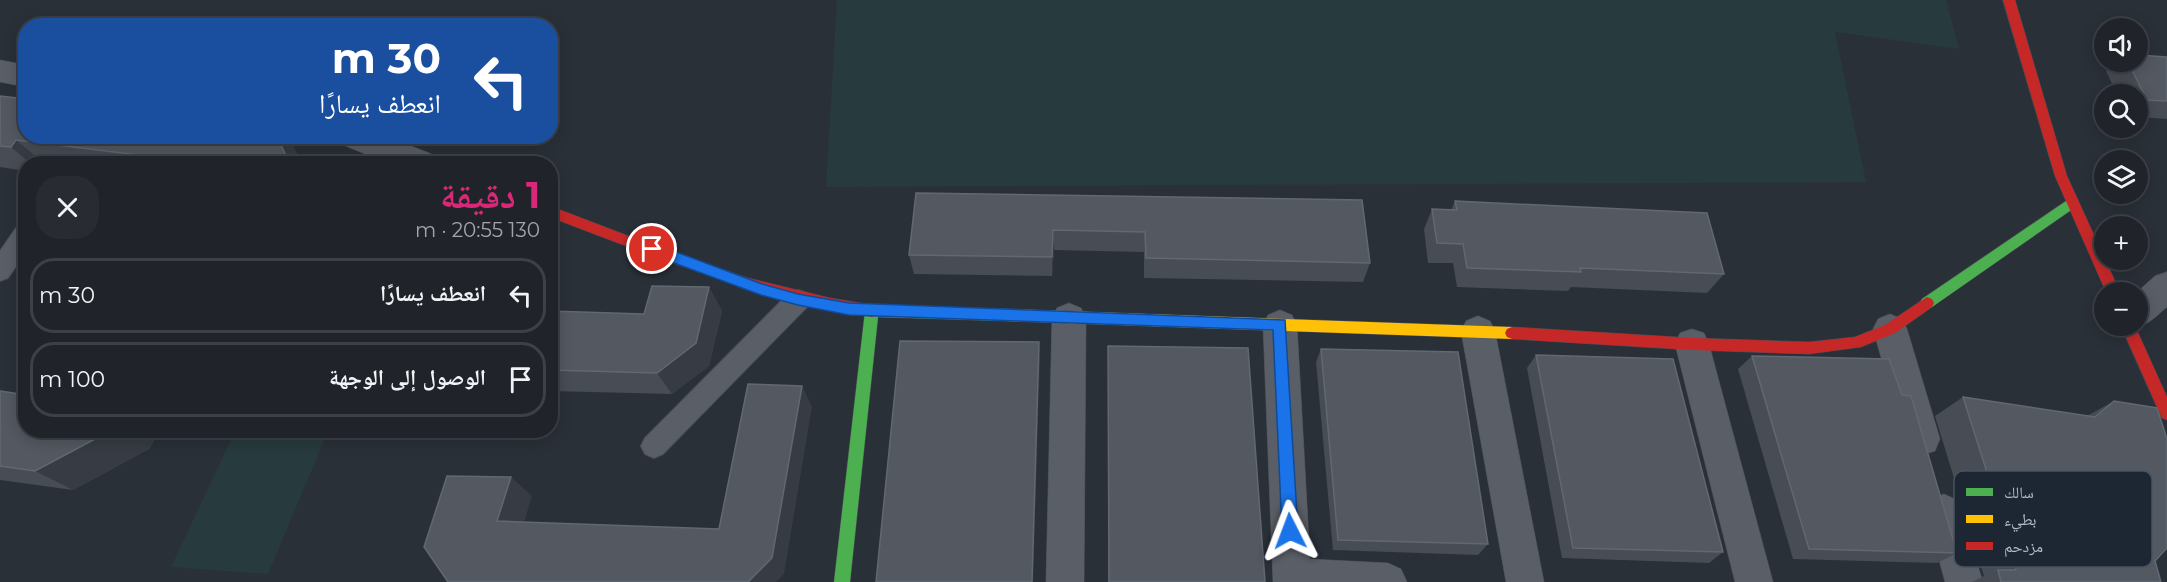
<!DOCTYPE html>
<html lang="ar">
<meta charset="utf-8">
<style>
body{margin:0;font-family:Montserrat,"Noto Naskh Arabic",sans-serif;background:#282c32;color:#f1f3f6;direction:rtl;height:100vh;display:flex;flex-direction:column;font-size:22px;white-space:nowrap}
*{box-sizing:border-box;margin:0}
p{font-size:20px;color:#a2a4a8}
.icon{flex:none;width:33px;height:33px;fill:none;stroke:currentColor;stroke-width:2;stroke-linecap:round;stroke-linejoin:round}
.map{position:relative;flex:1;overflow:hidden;direction:ltr}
.side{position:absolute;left:18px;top:156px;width:540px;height:282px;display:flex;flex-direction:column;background:#20242a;border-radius:24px;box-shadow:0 3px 15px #0003,0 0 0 2px #3d4147;direction:rtl}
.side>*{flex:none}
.hud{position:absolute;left:18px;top:18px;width:540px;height:126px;border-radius:24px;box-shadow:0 3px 15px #0003,0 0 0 2px #3d4147;direction:rtl;background:#1a4fa0;color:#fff;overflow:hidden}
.controls{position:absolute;left:2094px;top:18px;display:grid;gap:12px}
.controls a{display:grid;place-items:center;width:54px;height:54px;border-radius:50%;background:#20242a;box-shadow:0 3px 15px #0003,0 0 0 2px #3d4147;font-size:30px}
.pin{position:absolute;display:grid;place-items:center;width:51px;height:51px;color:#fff;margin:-26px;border:3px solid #fff;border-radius:50%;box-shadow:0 2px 6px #0007}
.me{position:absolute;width:66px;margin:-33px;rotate:357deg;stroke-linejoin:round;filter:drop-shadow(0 0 4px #0008)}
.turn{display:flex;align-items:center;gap:21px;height:126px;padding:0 18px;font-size:27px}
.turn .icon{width:78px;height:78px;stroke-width:2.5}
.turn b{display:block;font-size:42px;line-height:51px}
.round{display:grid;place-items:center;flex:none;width:63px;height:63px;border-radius:24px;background:#282c32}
.summary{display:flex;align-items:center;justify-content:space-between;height:102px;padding:0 18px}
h1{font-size:36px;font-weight:700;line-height:45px;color:#db2777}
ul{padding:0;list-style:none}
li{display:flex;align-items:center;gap:18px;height:75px;margin:0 12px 9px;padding:0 6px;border:3px solid #3d4147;border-radius:24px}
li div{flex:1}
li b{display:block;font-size:22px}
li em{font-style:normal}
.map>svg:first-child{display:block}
.green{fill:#273a3e}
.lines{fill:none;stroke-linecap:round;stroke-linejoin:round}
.lane-casing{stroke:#484c55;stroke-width:2}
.street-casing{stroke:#484c55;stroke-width:1}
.fast-casing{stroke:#484c55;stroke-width:1}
.slow-casing{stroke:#484c55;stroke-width:1}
.jam-casing{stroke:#484c55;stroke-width:1}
.lane{fill:#5a5e66;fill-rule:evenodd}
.street{fill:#5a5e66;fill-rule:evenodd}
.fast{fill:#4caf50;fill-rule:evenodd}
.slow{fill:#ffc107;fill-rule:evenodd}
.jam{fill:#c62828;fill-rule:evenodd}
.wall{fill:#474c55}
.shaded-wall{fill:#373c44}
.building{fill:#535861;stroke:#626872;stroke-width:1.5}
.route{fill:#1a73e8;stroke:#114b97;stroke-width:1.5}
.key{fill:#1d2633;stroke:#4a5360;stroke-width:1.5}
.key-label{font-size:16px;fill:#b4bcc9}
</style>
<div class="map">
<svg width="2167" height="582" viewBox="0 0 2167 582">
<rect width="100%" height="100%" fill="#2a3038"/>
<path class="green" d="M837 0H1946L1959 49 1835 32 1866 182 826 187Z
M235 431H328L268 574 171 567Z"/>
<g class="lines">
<defs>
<path id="lane" d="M26 222V252L8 278 0 281V251L18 225Z
M798 290 807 293 810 300 807 307 663 454 654 458 645 454 641 446 645 438 789 293Z"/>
<path id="street" d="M0 60 26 65V87L0 82Z
M337 136H386L434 155 438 164H389L341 144Z
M2167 272V307C2157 315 2149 326 2135 326H2138L2137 292 2155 276Z
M1069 303 1081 308 1086 318 1084 582H1046L1052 318 1057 308Z
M1280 310 1292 315 1297 325 1310 559 1388 563 1401 569 1407 582H1273L1263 325 1268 315Z
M1890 314 1902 319 1907 329 1940 439 1935 451 1922 455 1909 451 1904 439 1873 329 1878 319Z
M1478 316 1490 321 1495 331 1544 582H1506L1461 331 1466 321Z
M1692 329 1704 333 1709 344 1773 582H1735L1675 344 1680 333Z
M1944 494 1957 500 1983 582H1945L1926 512 1931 500Z"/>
<path id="fast" d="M2072 197 2077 198 2078 202 2077 206 1932 307 1927 309 1922 307 1920 303 1922 299Z
M872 305 1006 309 1011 311 1013 315 1011 319 1006 321 878 317 850 582H834L865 311 867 307Z"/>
<path id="slow" d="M1006 309 1512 327 1517 329 1519 333 1517 337 1512 339 1006 321 1001 319 999 315 1001 311Z"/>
<path id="jam" d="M2003 0H2015L2067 176 2120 292H2106L2055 176Z
M550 206 673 253 748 278 830 298 872 305 877 307 879 311 877 315 872 317C760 298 656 258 550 217Z
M1927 297 1932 299 1934 303 1932 307 1895 333 1861 347 1809 354 1692 350 1512 339 1507 337 1505 333 1507 329 1512 327 1692 338 1809 342 1855 337 1885 325Z
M2121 326H2135L2167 397V420L2162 418Z"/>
</defs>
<use href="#lane" class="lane-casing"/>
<use href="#street" class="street-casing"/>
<use href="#fast" class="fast-casing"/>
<use href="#slow" class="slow-casing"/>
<use href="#jam" class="jam-casing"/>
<use href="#lane" class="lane"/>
<use href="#street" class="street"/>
<use href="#fast" class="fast"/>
<use href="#slow" class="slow"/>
<use href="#jam" class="jam"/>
</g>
<path class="wall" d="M2167 57V119L2138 117V94H2117L2106 71 2117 62H2138Z
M0 96 26 136 293 146 302 164H26V171L0 167Z
M916 193 1370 263 1363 282 1144 278V252L1054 250 1052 276 914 274 909 255Z
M1455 201 1724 274 1707 293 1571 287 1568 291 1457 287 1453 263H1428L1424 229 1432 209 1451 210Z
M709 287 722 311 709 366 672 394 550 391V311L644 314Z
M1108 346 1265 582H1108Z
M1321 349 1488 544 1478 555 1333 550 1316 362Z
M1536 355 1723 552 1709 563 1562 558 1527 368Z
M1752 356 1957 553 1937 563 1793 559 1738 369Z
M0 391 26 430H160L149 449 73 490 0 480Z
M1963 397 2087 416 2114 401 2161 582H1972L1984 576 1935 416Z"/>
<path class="shaded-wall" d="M28 136H74L69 146 26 139Z
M277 136H285L293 146 302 164H281Z
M16 140 45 164H31L11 147Z
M1053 230 1054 250 1052 276V257Z
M709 287 722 311 709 366 672 394 657 373Z
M1039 342 1040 356 1033 582H1032Z
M802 386 812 407 784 574 776 582H748Z
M112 430H160L149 449 73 490 35 471Z
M511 477 532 496 519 539 497 521Z"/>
<path class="building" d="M2138 55 2167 57V101L2147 100 2128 62H2138Z
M0 96 26 99V136H28L26 139H53L55 136H277L286 156 281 164H212L16 140 11 147 0 146Z
M916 193 1362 200 1370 263 1146 258 1145 232 1053 230 1052 257 909 255Z
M1455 201 1707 213 1724 274 1580 268 1581 272 1467 268 1463 244 1437 243 1432 209 1457 210Z
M652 286 709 287 696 343 657 373 550 370V311L644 314Z
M900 341 1039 342 1032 582H876Z
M1108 346 1248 348 1265 582H1109Z
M1321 349 1458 352 1488 544 1338 540Z
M1536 355 1673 359 1723 552 1573 548Z
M1752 356 1889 359 1902 395 1911 396 1957 553 1809 549Z
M748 384 802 386 772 558 748 582H448L424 547 447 476 511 477 497 521 719 529Z
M0 391 26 395V430H112L35 471 0 466Z
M1963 397 2095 417 2114 401 2157 408 2167 439V548L2155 561 2161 582H2001L1998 570H2015L2017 567Z"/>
<path class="route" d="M652 243 762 284 798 294 849 303 1285 320 1298 531 1295 536 1290 539 1285 536 1282 531 1273 330 849 315 798 305 761 295 647 253 645 249 647 245Z"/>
<rect x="1954" y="471" width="198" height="96" rx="9" class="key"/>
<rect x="1966" y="488" width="27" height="8" fill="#4caf50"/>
<rect x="1966" y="515" width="27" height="8" fill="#ffc107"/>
<rect x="1966" y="542" width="27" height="8" fill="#c62828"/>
<g class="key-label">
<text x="2004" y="498">سالك</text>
<text x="2004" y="525">بطيء</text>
<text x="2004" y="552">مزدحم</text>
</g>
</svg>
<div class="controls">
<a><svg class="icon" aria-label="sound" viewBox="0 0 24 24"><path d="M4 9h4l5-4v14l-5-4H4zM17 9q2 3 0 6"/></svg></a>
<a><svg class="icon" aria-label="search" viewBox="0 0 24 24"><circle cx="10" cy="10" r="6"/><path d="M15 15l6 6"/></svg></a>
<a><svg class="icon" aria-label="layers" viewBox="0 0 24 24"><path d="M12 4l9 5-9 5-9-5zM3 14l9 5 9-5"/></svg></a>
<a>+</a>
<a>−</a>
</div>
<div class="pin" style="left:652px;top:249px;background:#d93025"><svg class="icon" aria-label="arrive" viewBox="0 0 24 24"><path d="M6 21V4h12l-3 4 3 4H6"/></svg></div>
<svg class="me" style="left:1290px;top:531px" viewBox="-20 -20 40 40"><path d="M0-17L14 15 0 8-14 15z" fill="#1a73e8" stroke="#fff" stroke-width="4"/></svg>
<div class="hud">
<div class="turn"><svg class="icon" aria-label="left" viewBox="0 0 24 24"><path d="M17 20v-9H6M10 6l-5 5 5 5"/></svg><div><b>30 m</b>انعطف يسارًا</div></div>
</div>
<section class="side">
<div class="summary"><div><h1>1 دقيقة</h1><p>130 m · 20:55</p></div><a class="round"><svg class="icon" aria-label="close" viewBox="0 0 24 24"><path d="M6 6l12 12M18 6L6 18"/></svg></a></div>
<ul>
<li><svg class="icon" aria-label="left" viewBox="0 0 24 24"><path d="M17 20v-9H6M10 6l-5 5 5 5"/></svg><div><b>انعطف يسارًا</b></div><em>30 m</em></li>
<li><svg class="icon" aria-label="arrive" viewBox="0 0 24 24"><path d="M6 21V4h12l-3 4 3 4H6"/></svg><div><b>الوصول إلى الوجهة</b></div><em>100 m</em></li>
</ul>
</section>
</div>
